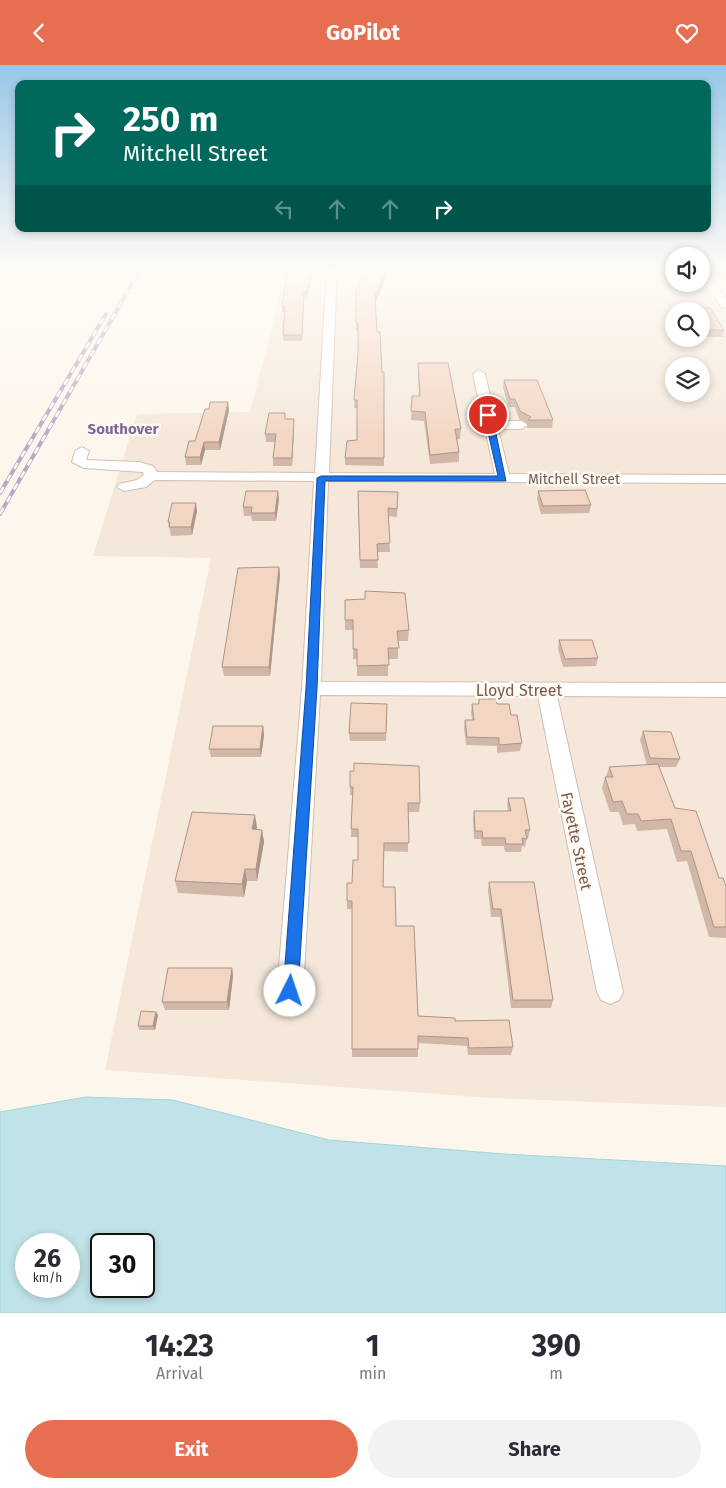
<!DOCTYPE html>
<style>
body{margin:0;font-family:"Fira Sans",sans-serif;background:#f2f2f3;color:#2b2b33;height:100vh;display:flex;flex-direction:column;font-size:19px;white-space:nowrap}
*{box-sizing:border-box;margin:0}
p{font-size:16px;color:#7c7c81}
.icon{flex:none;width:28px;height:28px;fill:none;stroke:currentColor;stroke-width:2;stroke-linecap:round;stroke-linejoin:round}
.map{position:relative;height:1248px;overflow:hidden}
.side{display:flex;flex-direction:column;background:#fff;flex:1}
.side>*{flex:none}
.banner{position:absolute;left:15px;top:15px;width:696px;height:152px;border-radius:10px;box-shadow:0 2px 8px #0003;background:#00695c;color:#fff;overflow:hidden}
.controls{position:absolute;left:665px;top:182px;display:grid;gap:10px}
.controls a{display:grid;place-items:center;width:45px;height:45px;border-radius:50%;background:#fff;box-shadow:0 2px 8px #0003;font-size:25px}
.speed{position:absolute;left:15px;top:1168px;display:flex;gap:10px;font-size:25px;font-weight:700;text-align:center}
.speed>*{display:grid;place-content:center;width:65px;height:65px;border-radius:50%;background:#fff;box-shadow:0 2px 8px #0003;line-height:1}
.speed small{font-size:12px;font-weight:400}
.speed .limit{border:2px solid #111;border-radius:8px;background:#fff;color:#111}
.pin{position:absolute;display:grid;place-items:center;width:42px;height:42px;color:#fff;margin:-21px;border:2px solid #fff;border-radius:50%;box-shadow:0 1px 5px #0007}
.me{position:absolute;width:55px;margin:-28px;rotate:4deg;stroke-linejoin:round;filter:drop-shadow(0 0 4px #0008)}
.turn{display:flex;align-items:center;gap:18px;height:105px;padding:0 25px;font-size:22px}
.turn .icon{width:65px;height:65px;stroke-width:2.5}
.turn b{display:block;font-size:35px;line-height:42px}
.lanes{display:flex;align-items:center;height:48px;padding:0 25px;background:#0003;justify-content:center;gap:25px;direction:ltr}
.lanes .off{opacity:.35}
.eta{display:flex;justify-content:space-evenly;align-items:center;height:85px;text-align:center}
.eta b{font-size:30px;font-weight:700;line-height:35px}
.button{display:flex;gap:10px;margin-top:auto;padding:10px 25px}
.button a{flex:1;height:58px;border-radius:30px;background:#e76f51;color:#fff;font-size:20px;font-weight:700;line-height:58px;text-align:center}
.button a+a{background:#f2f2f3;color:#2b2b33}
header{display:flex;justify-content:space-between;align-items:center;height:65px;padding:0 25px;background:#e76f51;color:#fff;font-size:22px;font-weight:700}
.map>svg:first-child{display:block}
.residential{fill:#f5e8da;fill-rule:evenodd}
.water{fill:#bfe3e8;stroke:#a5d3da;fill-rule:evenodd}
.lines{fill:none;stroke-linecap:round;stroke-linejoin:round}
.minor-casing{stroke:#d1beb0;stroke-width:2}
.minor{fill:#fff;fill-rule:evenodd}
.rail-casing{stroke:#b9a8c9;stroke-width:4}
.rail{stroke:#fffaf3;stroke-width:2.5;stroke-dasharray:7;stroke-linecap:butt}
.wall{fill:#d1b7a8}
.shaded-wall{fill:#aa9588}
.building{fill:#f3d5c3;stroke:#aa9588}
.route{fill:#1a73e8;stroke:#114b97}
.labels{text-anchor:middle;stroke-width:5;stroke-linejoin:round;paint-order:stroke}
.far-street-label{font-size:14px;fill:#7a5c4d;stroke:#fffaf3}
.far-neighbourhood-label{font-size:15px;font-weight:bold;fill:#846695;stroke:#fffaf3}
.street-label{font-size:16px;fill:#7a5c4d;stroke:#fffaf3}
</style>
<header><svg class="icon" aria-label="back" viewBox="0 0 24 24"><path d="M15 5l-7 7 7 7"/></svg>GoPilot<svg class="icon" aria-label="heart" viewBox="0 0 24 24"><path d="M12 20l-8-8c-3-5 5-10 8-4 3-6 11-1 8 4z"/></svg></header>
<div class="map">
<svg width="726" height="1248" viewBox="0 0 726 1248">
<rect width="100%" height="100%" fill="#fdf6ec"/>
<path class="residential" d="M0 203H36L25 217H0Z
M287 203H674V219H701V203H726V1042L491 1033 105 1005 211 493 93 491 137 349 250 347ZM674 246H701V274H674ZM674 301H701V329H674Z"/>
<path class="water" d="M86 1032 173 1035 329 1075 504 1089 726 1101V1248H0V1047ZM26 1179H69V1221H26ZM101 1179H144V1221H101Z"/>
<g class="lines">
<defs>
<path id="minor" d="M327 203H337L329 408 495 409 473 309 479 305 485 309 496 356H521L528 360 521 364H498L509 409 726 410V418L328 416 321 617 726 618V632L557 631 623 927 619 935 610 939 601 935 597 927 538 631 320 630 303 926 299 934 290 938 281 934 277 926 302 623 314 416 155 415 146 422 124 426 117 422 119 419 137 415 144 410 143 407 84 403 72 397 75 386 82 382 89 386 86 395 139 397 153 401 157 407 315 408Z
M701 204 704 205 726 233V243L722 242 701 214Z"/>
</defs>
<use href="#minor" class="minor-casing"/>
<use href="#minor" class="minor"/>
<defs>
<path id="rail" d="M0 428 106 249
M0 449 141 203"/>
</defs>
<use href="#rail" class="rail-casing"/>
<use href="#rail" class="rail"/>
</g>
<path class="wall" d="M313 203 307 232H304L302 276H283L284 247H282V241Z
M714 203H726V215H725Z
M387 211 375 237 377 267 382 307H384V401L345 400V393L357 375V343H354L358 288V265H356V225Z
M685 243H710L724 265 723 272H701V246H684Z
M418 298 461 364 460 374H457L459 387V397L430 399 424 356 411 355 412 331H419Z
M504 315 553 355 552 363H527V358L519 354 515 342H509L503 323Z
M228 337 229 345 220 385H205L201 400H186L185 392 195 376 209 344Z
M286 354 294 362 292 401H273V393L275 377H266L265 369Z
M358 426 398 427 397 452 388 451 390 487H377L378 503H360Z
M538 426 591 440 589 448 541 449 537 434Z
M279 434 276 456H252L251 451H244L243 442Z
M197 446 192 470 171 471 168 457Z
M279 502 280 510 270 611H224L222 602Z
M345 535 409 565 408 576H398V594H388V611H357V594H353V565H345Z
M559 575 598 593 596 601 563 602 558 584Z
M479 634 497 639 511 650 522 678 520 686 497 688V681L466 680 464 663 465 655H472L471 647 472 639H478Z
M387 639 386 676H350L349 668Z
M263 661 264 670 261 692H211L209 684Z
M643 666 680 694 676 702H659L675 743 719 813 726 821V873L709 872 687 796 677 797 667 764 637 766 635 759 623 760 619 747H610L602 723 605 712H606L609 702 647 700 640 675Z
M350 706 420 738 419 747H408V787L384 786 383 822 396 861 418 951 455 956 513 982 511 990H468L467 981 418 978V992H352V844H347V836L358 795V772H351L352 730H350Z
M508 733 530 765 528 773H527L525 782 522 781 521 787H505L504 781H482L481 774H474L473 754 474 746H508L507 741Z
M257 762 256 765H262L264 777 257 816H247L244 832 178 828 175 816Z
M489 817 553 935 551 943H511L500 852H491L488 825Z
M232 903 233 911 229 945H165L162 937Z
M158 950 155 965H139L138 961Z"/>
<path class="shaded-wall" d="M311 203H313L307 232V226Z
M387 204V211L375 238V231Z
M228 337 229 345 220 385 219 377Z
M294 354V362L292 401V393Z
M204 377 205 385 201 400 200 392Z
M278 426 279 434 276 456 275 448Z
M196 438 197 446 192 470 191 462Z
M279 502 280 510 270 611 269 602Z
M263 661 264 670 261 692 260 684Z
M255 750 257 762 254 777 252 764Z
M262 765 264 777 257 816 256 804Z
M245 804 247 816 244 832 242 819Z
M232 903 233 911 229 945 227 937Z
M156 947 158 950 155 965 153 961Z"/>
<path class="building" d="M288 203H311L307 226H304L302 270H283L285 241H282Z
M366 203 387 204 375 231 377 267H380L382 307H384V393H345L347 376 357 375V335H354L358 288V258H356V225Z
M721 203H726V209Z
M685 243H710L724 265H701V246H687Z
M418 298H448L461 364H455L459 387 430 390 425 347 411 346 412 331H420Z
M504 315H537L553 355H528L531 352 520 346 515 334H510Z
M210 337H228L219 377H204L200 392H185L189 376H195L205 344H209Z
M269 348H285V354H294L292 393H273L276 369H265Z
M585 425 591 440 543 441 538 426Z
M246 426H278L275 448H251L252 442H243Z
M358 426 398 427 397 444 388 443 390 478 377 479 378 495H360Z
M172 438H196L191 462H169L170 457H168Z
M279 502 269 602H222L238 503Z
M365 526 405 528 409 565 397 566 399 583H388L389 600 357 601V584H353V555H345V535L365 534Z
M559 575H592L598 593 565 594Z
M479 634H496L497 639H509L511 650H517L522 678 499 680V673L467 672 465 655H474L472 639H479Z
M351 638 387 639 386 668H349Z
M213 661H263L260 684H209Z
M643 666 671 667 680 694 650 693Z
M354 698 419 701 420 738H408L409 778H384L383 822H395L396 861H414L418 951 455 953V956L509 955 513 982 469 983 468 973 418 971V984H352V836H347V818H352L353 795H358V764H351L353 722H350V706H354Z
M658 699 675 743 696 746 719 813H723L726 821V862H714L691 786H681L671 754 641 756 638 749H627L622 736 613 737 605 712H613L609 702Z
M508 733H524L530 765H525L527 774 522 773 523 779H506L505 773H483L482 766H475L474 746H511Z
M192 747 255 750 252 764 262 765 256 804H245L242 819 175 816Z
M489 817H534L553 935H513L501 844H493Z
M168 903H232L227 937H162Z
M141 946 156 947 153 961H138Z"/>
<linearGradient id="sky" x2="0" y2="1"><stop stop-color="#97c7e8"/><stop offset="0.54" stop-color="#fefbf6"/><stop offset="1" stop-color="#fefbf6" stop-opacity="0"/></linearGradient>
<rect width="726" height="378" fill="url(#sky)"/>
<path class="route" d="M488 347 492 350 506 416H325L317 623 298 926 296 931 290 934 285 931 283 926 306 623 317 413 321 411H498L484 350Z"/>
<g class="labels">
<g class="far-street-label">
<text x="574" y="419">Mitchell Street</text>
</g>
<g class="far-neighbourhood-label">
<text x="123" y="369">Southover</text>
</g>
<g class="street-label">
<text x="519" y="631">Lloyd Street</text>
<text transform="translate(577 776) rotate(78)" y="6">Fayette Street</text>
</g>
</g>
</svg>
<div class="controls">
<a><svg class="icon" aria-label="sound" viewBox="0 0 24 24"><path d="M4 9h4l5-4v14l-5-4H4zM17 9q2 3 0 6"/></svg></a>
<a><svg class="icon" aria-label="search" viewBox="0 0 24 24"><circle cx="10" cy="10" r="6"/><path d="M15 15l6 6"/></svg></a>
<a><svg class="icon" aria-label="layers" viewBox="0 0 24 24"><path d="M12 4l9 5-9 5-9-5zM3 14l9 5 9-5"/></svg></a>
</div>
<div class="speed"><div>26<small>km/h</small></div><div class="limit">30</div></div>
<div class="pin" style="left:488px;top:350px;background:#d93025"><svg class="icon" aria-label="arrive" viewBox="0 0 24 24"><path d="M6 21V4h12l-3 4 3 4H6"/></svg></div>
<svg class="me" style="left:290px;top:926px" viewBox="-20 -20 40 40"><circle r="19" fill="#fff"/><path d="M0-13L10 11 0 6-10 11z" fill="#1a73e8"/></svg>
<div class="banner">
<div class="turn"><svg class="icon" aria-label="right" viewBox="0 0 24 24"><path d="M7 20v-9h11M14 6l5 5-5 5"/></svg><div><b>250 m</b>Mitchell Street</div></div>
<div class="lanes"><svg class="icon off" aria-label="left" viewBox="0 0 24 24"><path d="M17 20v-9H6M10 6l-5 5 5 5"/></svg><svg class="icon off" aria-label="ahead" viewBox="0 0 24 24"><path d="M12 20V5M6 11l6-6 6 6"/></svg><svg class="icon off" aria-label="ahead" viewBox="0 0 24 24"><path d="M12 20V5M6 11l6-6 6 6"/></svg><svg class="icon" aria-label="right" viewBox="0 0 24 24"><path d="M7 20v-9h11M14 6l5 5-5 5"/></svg></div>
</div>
</div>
<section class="side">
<div class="eta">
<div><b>14:23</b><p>Arrival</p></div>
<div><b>1</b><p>min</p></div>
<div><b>390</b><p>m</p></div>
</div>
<div class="button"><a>Exit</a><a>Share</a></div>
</section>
